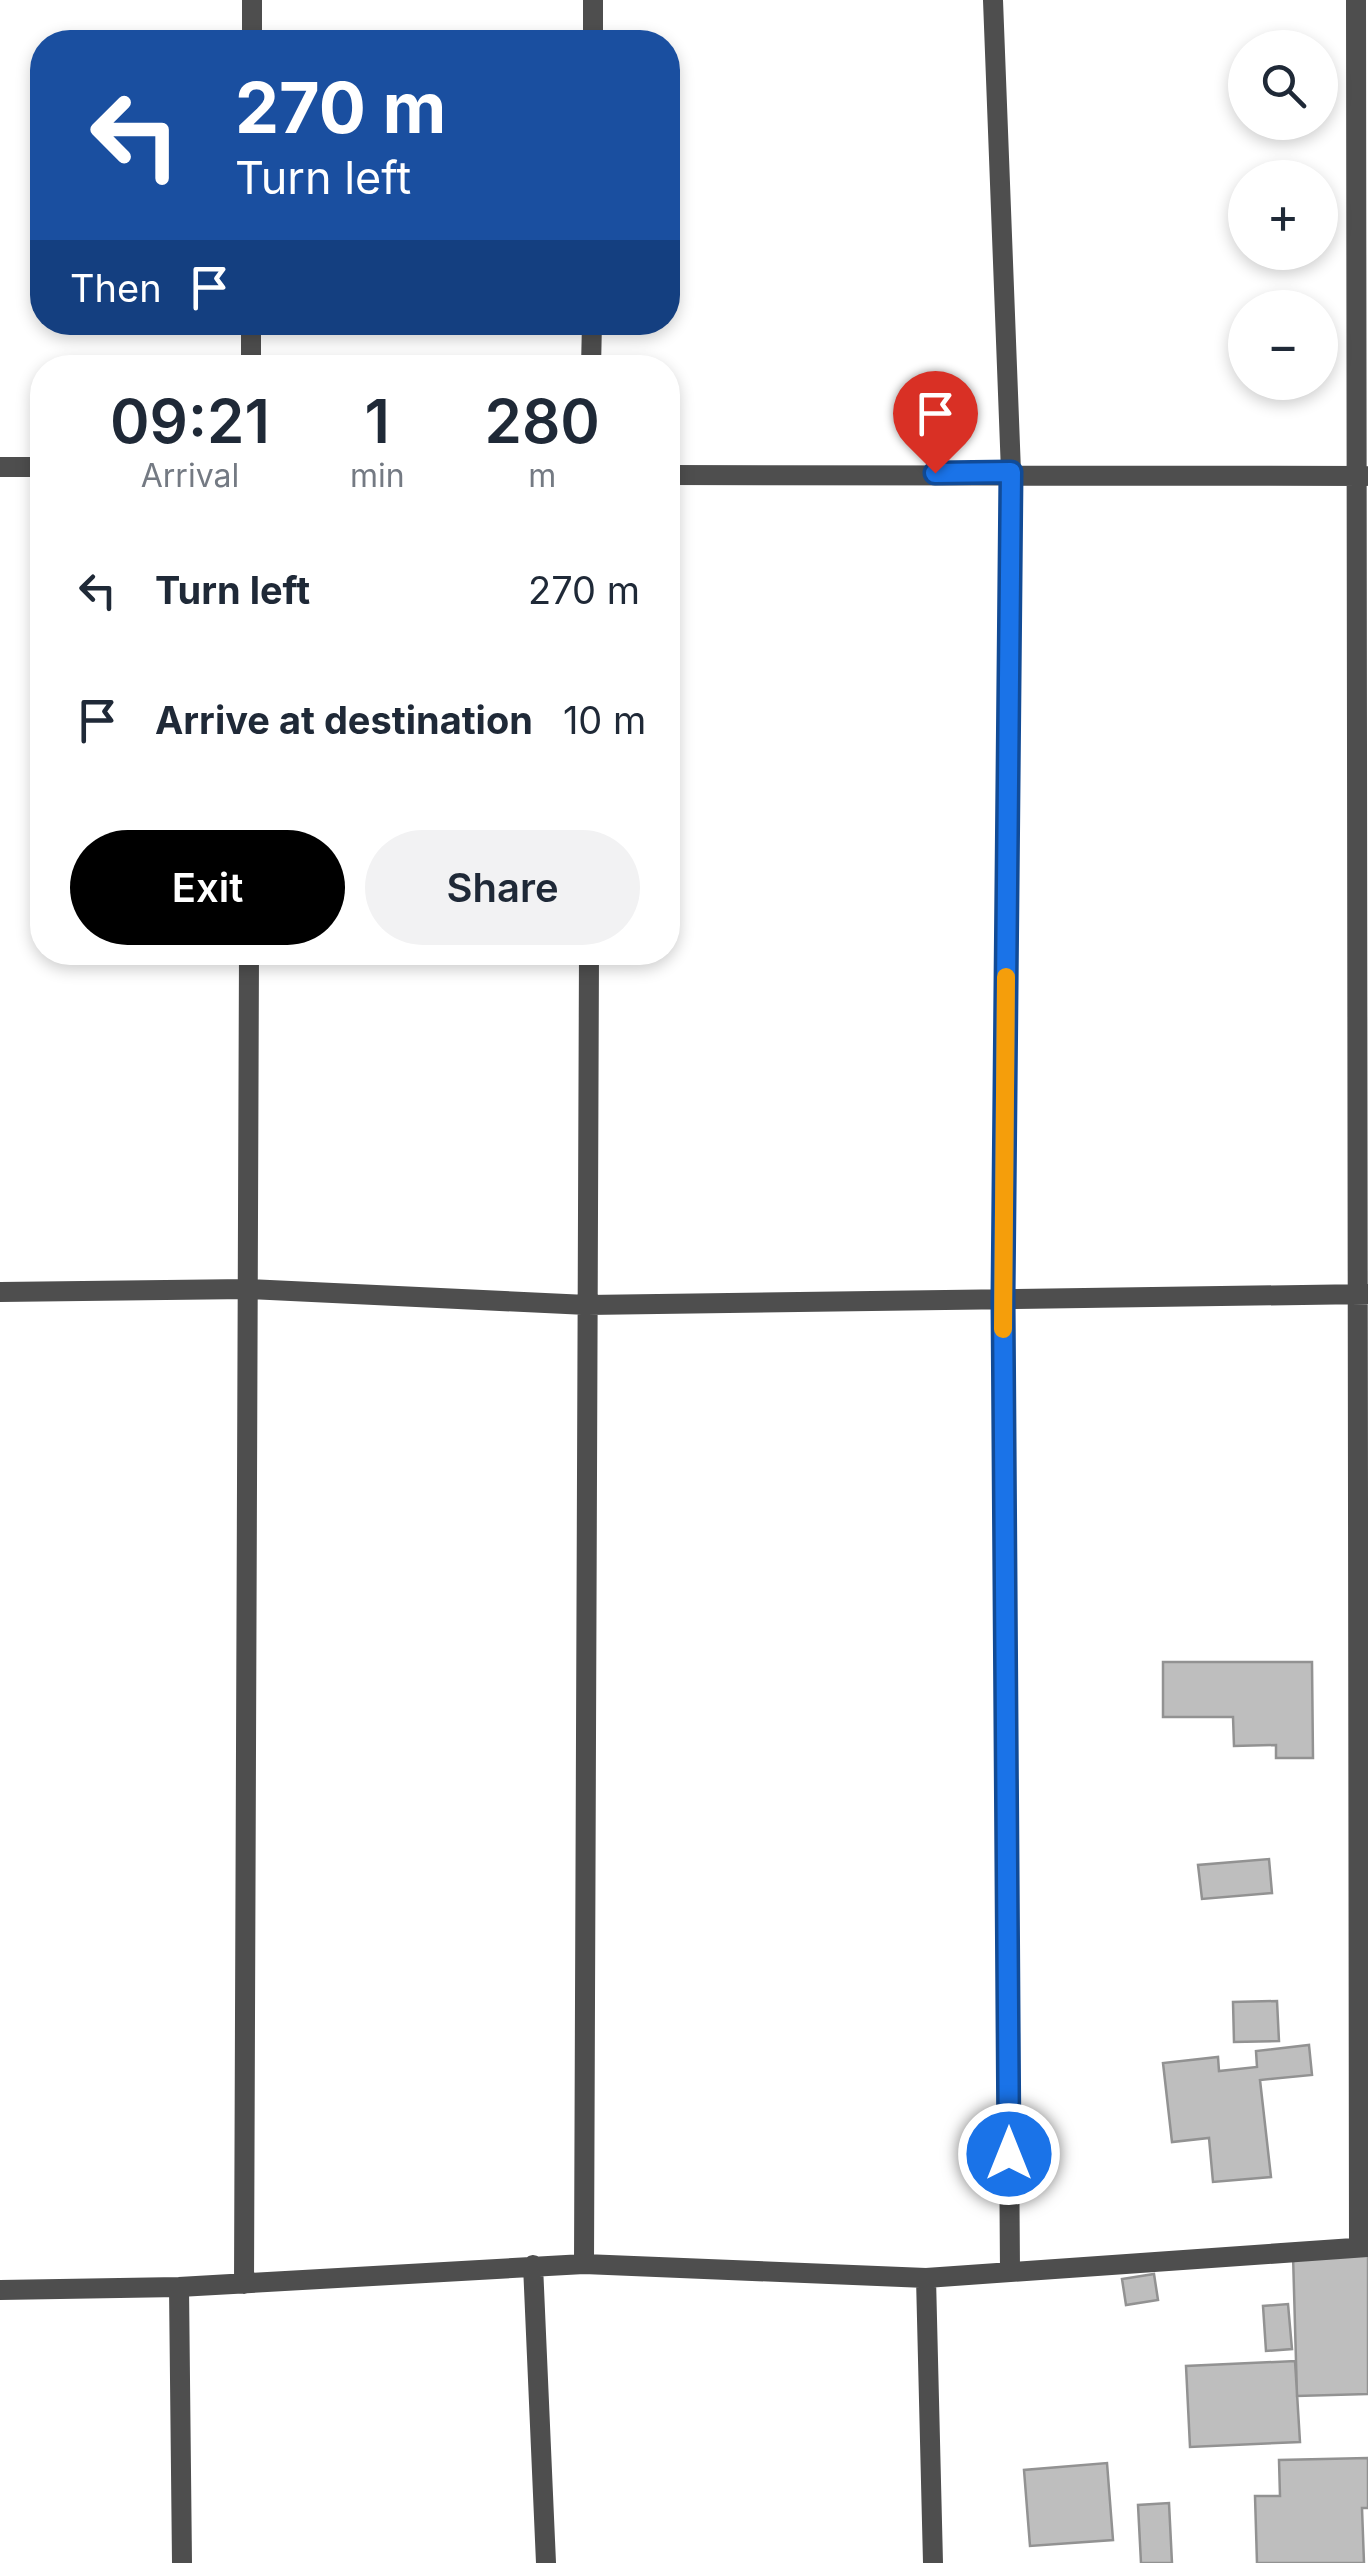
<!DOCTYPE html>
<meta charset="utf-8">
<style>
body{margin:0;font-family:Inter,sans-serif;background:#f2f2f3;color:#1f2937;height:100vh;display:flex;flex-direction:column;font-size:38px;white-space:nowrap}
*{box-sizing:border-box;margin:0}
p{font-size:32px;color:#747a83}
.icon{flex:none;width:55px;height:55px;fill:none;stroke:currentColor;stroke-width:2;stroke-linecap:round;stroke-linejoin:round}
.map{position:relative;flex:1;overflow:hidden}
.drawer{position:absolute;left:30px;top:355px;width:650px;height:610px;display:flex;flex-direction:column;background:#fff;border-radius:40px;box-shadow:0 5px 15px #0003}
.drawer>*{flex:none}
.guide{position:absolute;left:30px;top:30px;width:650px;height:305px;border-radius:40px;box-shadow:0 5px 15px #0003;background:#1a4fa0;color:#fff;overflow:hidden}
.fabs{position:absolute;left:1228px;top:30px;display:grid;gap:20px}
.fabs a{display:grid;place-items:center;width:110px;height:110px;border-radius:50%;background:#fff;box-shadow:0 5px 15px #0003;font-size:50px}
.pin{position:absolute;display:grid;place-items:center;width:85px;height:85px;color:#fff;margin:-102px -42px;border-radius:50% 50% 50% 0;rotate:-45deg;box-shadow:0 0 10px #0007}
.pin .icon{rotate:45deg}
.me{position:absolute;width:110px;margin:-55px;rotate:0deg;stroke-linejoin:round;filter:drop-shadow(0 0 8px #0008)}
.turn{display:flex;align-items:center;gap:35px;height:210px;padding:0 40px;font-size:45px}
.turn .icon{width:130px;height:130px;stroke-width:2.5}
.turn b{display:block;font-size:70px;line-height:85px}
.then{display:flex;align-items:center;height:95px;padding:0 40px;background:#0003;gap:20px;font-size:38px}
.eta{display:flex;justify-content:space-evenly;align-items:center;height:170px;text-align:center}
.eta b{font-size:60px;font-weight:600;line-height:70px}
.action{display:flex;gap:20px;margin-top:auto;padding:20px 40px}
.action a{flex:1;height:115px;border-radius:60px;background:#000;color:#fff;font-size:40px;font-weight:600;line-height:115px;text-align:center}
.action a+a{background:#f2f2f3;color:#1f2937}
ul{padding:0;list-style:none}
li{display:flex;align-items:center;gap:30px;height:130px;padding:0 40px}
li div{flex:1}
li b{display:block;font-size:38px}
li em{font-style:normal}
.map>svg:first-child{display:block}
.building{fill:#bebebe;stroke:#929292;stroke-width:2.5}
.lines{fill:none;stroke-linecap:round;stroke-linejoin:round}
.minor{stroke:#4e4e4e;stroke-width:20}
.route-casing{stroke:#114b97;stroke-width:25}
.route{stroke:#1a73e8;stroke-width:18}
.slow{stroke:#f59e0b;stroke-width:18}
</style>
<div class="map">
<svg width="1368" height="2563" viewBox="0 0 1368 2563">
<rect width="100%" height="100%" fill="#fff"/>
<path class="building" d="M1163 1662H1312L1313 1758H1276V1745L1234 1746 1233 1717H1163Z
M1269 1859 1272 1893 1202 1899 1198 1865Z
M1277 2001 1279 2041 1234 2042 1233 2002Z
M1309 2045 1312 2075 1260 2080 1271 2177 1213 2182 1209 2138 1172 2142 1163 2063 1218 2057 1219 2071 1257 2067 1256 2051Z
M1368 2252V2394L1297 2396 1293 2255Z
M1154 2274 1158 2300 1126 2305 1122 2279Z
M1288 2304 1292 2349 1266 2351 1263 2306Z
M1295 2361 1300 2442 1190 2447 1186 2366Z
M1368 2458V2508H1362L1364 2563H1257L1255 2496H1280L1279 2460Z
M1107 2463 1113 2540 1030 2546 1024 2470Z
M1169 2503 1172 2563H1141L1138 2505Z"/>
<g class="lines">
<path class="minor" d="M993 0 1011 472 1003 1298 1010 2270
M1356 0 1359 2247
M252 42V0
M593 42V0
M251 368V322
M591 368 592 322
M0 467H42
M668 475 1366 476
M0 1292 248 1289 587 1305 1368 1294
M584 2264 589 952
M533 2265 546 2563
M926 2278 933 2563
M244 2284 249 952
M179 2287 182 2563
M0 2290 179 2287 584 2264 926 2278 1368 2247"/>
</g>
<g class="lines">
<defs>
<path id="route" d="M935 473 1011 472 1003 1298 1009 2154"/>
</defs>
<use href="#route" class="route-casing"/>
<use href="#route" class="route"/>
<path class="slow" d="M1003 1329 1006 977"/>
</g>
</svg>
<div class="fabs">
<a><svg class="icon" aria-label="search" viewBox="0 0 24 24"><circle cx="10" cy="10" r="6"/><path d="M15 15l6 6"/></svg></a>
<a>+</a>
<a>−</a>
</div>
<div class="pin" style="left:935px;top:473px;background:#d93025"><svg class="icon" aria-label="arrive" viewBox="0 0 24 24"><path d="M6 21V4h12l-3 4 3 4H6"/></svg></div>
<svg class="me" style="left:1009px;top:2154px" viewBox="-20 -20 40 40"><circle r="17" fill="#1a73e8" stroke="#fff" stroke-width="3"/><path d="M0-11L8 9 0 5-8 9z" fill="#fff"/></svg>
<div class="guide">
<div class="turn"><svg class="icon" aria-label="left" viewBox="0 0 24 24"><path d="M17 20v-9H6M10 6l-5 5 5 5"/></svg><div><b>270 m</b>Turn left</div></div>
<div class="then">Then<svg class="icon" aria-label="arrive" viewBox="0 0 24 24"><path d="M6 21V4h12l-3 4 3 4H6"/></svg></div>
</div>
<section class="drawer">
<div class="eta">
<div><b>09:21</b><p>Arrival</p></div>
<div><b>1</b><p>min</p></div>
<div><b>280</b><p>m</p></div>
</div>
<ul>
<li><svg class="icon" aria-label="left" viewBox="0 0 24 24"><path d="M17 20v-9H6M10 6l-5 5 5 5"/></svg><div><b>Turn left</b></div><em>270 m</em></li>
<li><svg class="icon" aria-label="arrive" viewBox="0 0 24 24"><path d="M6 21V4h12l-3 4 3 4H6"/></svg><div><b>Arrive at destination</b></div><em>10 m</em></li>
</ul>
<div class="action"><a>Exit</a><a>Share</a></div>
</section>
</div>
